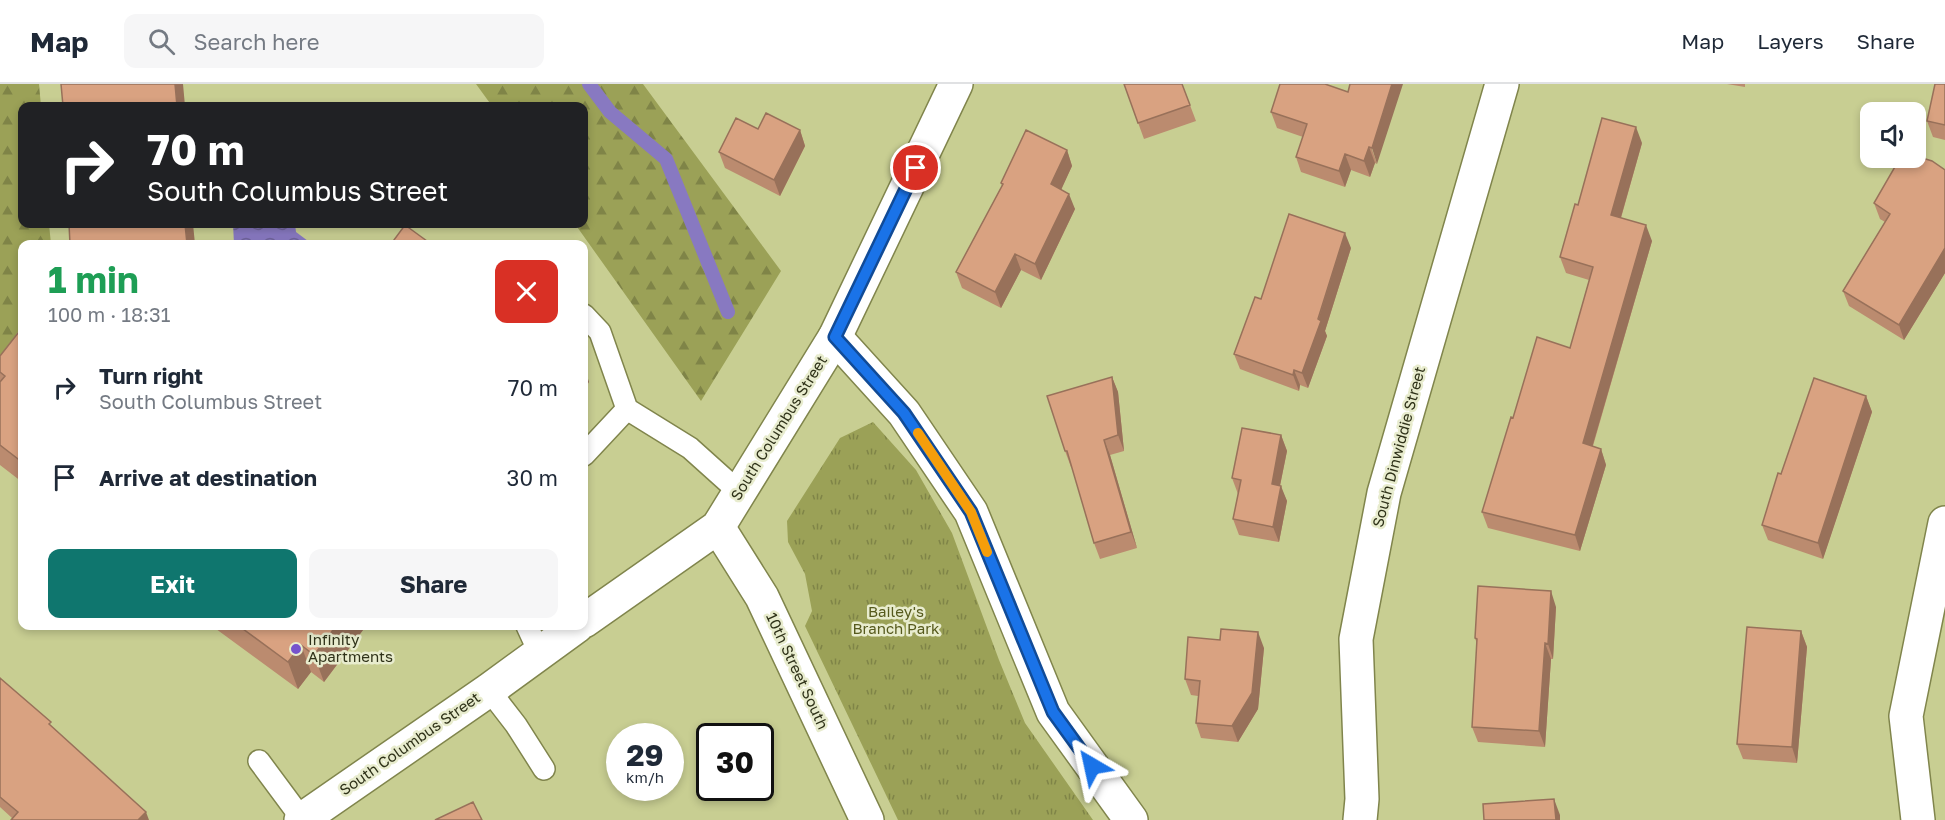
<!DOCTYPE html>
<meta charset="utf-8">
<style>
body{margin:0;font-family:"Golos Text",sans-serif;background:#f6f6f7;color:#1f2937;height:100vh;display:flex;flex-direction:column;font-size:22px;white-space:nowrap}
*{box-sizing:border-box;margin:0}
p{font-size:20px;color:#747a83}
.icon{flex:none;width:33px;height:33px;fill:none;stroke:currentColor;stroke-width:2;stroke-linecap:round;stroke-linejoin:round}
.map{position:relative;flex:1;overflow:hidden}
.panel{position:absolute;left:18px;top:156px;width:570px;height:390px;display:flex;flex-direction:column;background:#fff;border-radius:12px;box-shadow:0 3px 9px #0003}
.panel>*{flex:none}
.top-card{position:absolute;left:18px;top:18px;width:570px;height:126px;border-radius:12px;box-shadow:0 3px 9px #0003;background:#202124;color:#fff;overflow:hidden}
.tools{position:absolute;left:1860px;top:18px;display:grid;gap:12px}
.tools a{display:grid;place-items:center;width:66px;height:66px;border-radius:12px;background:#fff;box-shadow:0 3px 9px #0003;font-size:30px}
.speed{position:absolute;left:606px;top:639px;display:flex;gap:12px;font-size:30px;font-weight:700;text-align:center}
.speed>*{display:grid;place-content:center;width:78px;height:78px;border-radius:50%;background:#fff;box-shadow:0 3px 9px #0003;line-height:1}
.speed small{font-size:15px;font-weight:400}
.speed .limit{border:3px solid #111;border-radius:9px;background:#fff;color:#111}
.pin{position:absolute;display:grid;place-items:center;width:51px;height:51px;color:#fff;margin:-26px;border:3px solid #fff;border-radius:50%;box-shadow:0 2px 6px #0007}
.me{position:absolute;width:66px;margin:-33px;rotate:324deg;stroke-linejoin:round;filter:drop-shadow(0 0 4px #0008)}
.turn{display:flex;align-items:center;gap:21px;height:126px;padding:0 30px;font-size:27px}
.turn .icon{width:78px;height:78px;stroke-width:2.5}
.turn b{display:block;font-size:42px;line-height:51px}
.round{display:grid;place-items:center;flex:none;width:63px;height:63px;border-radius:12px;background:#f6f6f7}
.summary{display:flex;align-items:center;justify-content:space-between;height:102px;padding:0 30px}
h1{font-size:36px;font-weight:700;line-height:45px;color:#1e9e55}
.primary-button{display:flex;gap:12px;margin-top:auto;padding:12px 30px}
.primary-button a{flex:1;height:69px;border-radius:12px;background:#0f766e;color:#fff;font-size:24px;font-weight:700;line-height:69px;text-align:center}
.primary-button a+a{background:#f6f6f7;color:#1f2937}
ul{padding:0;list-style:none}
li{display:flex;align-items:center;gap:18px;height:90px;padding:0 30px}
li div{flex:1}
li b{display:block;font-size:22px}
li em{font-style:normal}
header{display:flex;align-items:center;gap:36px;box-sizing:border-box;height:84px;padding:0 30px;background:#fff;border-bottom:2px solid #e0e1e3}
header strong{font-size:28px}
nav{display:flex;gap:33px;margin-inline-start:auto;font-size:21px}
.search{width:420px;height:54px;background:#f6f6f7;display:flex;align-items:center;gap:15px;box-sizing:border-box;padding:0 21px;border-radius:12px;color:#747a83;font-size:22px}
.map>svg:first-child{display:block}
.forest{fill:url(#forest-firs)}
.park{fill:url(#park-tufts)}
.water{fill:url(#water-waves)}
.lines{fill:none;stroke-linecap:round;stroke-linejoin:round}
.stream{stroke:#8879c1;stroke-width:14}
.service-casing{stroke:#80854c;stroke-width:24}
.minor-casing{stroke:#80854c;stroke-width:36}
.tertiary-casing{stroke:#80854c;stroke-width:36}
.service{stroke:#fff;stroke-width:21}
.minor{stroke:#fff;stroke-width:33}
.tertiary{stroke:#fff;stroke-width:33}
.wall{fill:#bb8b6f}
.shaded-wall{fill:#98715a}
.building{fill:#d9a281;stroke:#98715a;stroke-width:1.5}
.route-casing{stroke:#114b97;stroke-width:15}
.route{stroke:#1a73e8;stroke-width:10}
.slow{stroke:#f59e0b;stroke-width:10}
.poi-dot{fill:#7653cc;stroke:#e8ecce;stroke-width:2}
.labels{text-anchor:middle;stroke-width:5;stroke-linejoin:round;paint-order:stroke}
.street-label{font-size:15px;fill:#2f3219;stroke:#e8ecce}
.park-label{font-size:15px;fill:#565a1d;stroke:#e8ecce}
.poi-label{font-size:15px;fill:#2f3219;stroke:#e8ecce;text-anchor:start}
</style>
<header>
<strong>Map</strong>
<div class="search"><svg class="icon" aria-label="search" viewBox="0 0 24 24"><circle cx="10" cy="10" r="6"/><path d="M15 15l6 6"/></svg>Search here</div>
<nav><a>Map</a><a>Layers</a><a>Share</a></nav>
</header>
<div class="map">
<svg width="1945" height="736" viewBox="0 0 1945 736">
<defs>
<pattern id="forest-firs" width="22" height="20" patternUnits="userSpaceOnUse" patternTransform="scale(1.5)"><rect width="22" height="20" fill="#9ba157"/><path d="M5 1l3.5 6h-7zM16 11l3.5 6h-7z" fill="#7f8447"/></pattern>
<pattern id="park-tufts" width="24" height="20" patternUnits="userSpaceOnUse" patternTransform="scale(1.5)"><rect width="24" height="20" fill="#9ba157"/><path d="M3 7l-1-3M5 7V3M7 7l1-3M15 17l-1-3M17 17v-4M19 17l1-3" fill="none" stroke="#7f8447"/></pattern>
<pattern id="water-waves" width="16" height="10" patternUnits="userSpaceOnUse" patternTransform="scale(1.5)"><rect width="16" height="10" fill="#8879c1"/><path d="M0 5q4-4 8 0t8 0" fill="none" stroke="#70649c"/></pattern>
</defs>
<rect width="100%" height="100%" fill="#c8ce92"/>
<path class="forest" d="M0 0H39L41 22H22V140H49L51 160H22V242L0 274Z
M476 0H643L781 187 701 317 575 140H584V22H492Z"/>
<path class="park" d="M873 338 916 386 952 449 999 576 1025 639 1093 736H898L805 542 812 527 805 490 788 458 787 437 840 354Z"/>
<path class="water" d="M233 140H295L296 148 312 160H234Z"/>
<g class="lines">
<path class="stream" d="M589 0 610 28 666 75 728 228"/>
<defs>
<path id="service" d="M584 231 600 248 627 325 584 371
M627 325 690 364 739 408
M527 542 539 568
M489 606 516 641 544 685
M259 677 302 735"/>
<path id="minor" d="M835 253 904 329 971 428 1053 628 1131 736
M718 443 762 513 867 736
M1360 736 1362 715 1356 555 1384 409 1502 0
M1918 736 1906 632 1945 439"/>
<path id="tertiary" d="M584 537 718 443 835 253 956 0
M301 736 489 606 577 542"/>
</defs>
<use href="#service" class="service-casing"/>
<use href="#minor" class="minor-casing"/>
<use href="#tertiary" class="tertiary-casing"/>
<use href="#service" class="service"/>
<use href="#minor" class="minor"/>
<use href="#tertiary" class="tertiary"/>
</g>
<path class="wall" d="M1124 0H1182L1196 37 1144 55Z
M1350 0 1377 80 1375 79 1370 93 1351 86 1345 103 1301 88 1296 73 1303 53 1277 44 1271 28 1348 8Z
M1727 0H1745V3Z
M1945 0V56L1933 53 1927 37Z
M758 45 800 46 805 62 780 112 725 84 719 68Z
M1642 59 1621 134 1652 157 1593 362 1601 365 1606 381 1580 467 1488 444 1482 428 1570 264 1589 196 1566 189 1560 173 1578 121Z
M1067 66 1072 82 1061 105 1075 125 1041 196 1021 186 1001 224 962 204 956 188 1002 102 1001 99Z
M1945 86V189L1904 256 1849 222 1843 207 1885 138 1880 135 1874 119Z
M1351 164 1325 247 1327 252 1308 304 1300 301 1299 307 1240 285 1234 270Z
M22 244V398L0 381V272Z
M1112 293 1118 308 1124 367 1110 371 1137 464 1100 475 1094 459 1072 383H1071L1065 367Z
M1866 312 1872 328 1823 475 1768 456 1762 441 1781 390Z
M1281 351 1287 367 1280 402 1287 417 1279 458 1239 451 1233 435 1238 410 1232 394Z
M1556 523 1553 575H1551L1545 663 1478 658 1472 643 1477 560 1475 554Z
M212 542H366L324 598 311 588 298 605Z
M1801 547 1807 563 1797 679 1743 675 1737 660Z
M1264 564 1258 625 1238 658 1201 654 1196 639 1198 612 1191 611 1185 595Z
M0 594 53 644 146 728 12 734 0 723Z"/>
<path class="shaded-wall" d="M175 0H183L185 22H177Z
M1392 0H1403L1377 80 1372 64Z
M1636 43 1642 59 1617 147 1611 131Z
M800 46 805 62 780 112 774 96Z
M1369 63 1375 79 1370 93 1364 77Z
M1067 66 1072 82 1057 115 1051 100Z
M1345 70 1351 86 1345 103 1339 87Z
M1069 110 1075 125 1041 196 1035 180Z
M185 140H193L195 160H187Z
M1646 141 1652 157 1589 374 1583 359Z
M1345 149 1351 164 1325 247 1327 252 1308 304 1302 289Z
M1945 164V189L1904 256 1899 241Z
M1015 170 1021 186 1001 224 995 208Z
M584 282 589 298 584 306Z
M1294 286 1300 301 1299 307 1293 291Z
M1112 293 1118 308 1124 367 1118 351Z
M1866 312 1872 328 1823 475 1818 459Z
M1281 351 1287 367 1277 416 1272 400Z
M1104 356 1110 371 1137 464 1131 448Z
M1601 365 1606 381 1580 467 1575 451Z
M1281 402 1287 417 1279 458 1273 443Z
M1551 507 1556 523 1553 575 1548 560Z
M336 542H366L324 598 314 571Z
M1801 547 1807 563 1797 679 1792 663Z
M1258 548 1264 564 1258 625 1238 658 1232 642Z
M1545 559 1551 575 1545 663 1539 647Z
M301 561 311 588 298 605 288 578Z
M1554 715 1560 731V736H1556Z
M146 728 149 736H138Z"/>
<path class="building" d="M61 0H175L177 22H63Z
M1124 0H1182L1190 21 1138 39Z
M1280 0H1325L1348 8 1350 0H1392L1372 64 1369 63 1364 77 1345 70 1339 87 1296 73 1307 40 1271 28Z
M1935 0H1945V41L1927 37Z
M766 29 800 46 774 96 719 68 736 34 758 45Z
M1602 34 1636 43 1611 131 1646 141 1583 359 1601 365 1575 451 1482 428 1511 333 1513 334 1537 253 1570 264 1593 183 1560 173 1575 120 1578 121Z
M1026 46 1067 66 1051 100 1069 110 1035 180 1015 170 995 208 956 188 1003 100 1001 99Z
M1916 72 1932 77 1945 86V164L1899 241 1843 207 1890 130 1874 119 1900 74H1916Z
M1289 130 1345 149 1318 235 1321 237 1302 289 1294 286 1293 291 1234 270 1255 213 1261 215Z
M69 140H185L187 160H70Z
M405 141 431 160H391Z
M22 244V378L0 361V298L5 292 0 288V272Z
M1112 293 1118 351 1104 356 1131 448 1094 459 1067 367H1065L1047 312Z
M1814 294 1866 312 1818 459 1762 441 1778 389 1781 390Z
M1242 344 1281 351 1272 400 1281 402 1273 443 1233 435 1241 396 1232 394Z
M1478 502 1551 507 1548 560 1545 559 1539 647 1472 643 1477 555 1475 554Z
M239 542H336L314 571 301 561 288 578Z
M1747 543 1801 547 1792 663 1737 660Z
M1221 545 1258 548 1252 609 1232 642 1196 639 1200 597 1185 595 1188 553 1220 556Z
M0 594 51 638 49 640 146 728 138 736H11L18 728 0 713Z
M1554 715 1556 736H1484L1483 720Z
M473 718 482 736H435Z"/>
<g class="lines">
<defs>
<path id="route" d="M916 84 835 253 904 329 971 428 1053 628 1092 682"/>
</defs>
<use href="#route" class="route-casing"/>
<use href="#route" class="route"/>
<path class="slow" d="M918 349 971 428 987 468"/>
</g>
<circle class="poi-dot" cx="296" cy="565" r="6"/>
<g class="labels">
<g class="street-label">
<text transform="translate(779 344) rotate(-58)" y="5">South Columbus Street</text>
<text transform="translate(1399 363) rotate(-75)" y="5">South Dinwiddie Street</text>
<text transform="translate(797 587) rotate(65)" y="5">10th Street South</text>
<text transform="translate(410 660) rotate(-35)" y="5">South Columbus Street</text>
</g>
<g class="park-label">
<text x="896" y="533">Bailey's<tspan x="896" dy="17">Branch Park</tspan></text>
</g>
<g class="poi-label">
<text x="308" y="561">Infinity<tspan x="308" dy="17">Apartments</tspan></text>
</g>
</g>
</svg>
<div class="tools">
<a><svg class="icon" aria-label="sound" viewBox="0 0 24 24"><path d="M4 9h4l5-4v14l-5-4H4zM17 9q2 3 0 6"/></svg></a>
</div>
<div class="speed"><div>29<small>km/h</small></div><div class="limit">30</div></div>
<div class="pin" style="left:916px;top:84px;background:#d93025"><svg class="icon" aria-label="arrive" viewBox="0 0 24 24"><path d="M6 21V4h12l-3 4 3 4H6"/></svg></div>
<svg class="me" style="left:1092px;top:682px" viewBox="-20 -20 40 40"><path d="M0-17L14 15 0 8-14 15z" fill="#1a73e8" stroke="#fff" stroke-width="4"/></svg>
<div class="top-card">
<div class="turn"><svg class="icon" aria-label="right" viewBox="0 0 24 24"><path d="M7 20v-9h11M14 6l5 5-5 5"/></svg><div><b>70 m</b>South Columbus Street</div></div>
</div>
<section class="panel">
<div class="summary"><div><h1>1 min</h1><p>100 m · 18:31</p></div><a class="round" style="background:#d93025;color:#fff"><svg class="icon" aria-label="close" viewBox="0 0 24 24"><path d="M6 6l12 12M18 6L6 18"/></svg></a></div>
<ul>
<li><svg class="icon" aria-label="right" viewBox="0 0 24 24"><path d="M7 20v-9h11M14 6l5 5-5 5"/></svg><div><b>Turn right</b><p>South Columbus Street</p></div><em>70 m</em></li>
<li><svg class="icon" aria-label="arrive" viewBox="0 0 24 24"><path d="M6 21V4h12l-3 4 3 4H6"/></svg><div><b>Arrive at destination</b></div><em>30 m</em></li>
</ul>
<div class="primary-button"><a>Exit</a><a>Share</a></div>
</section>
</div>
